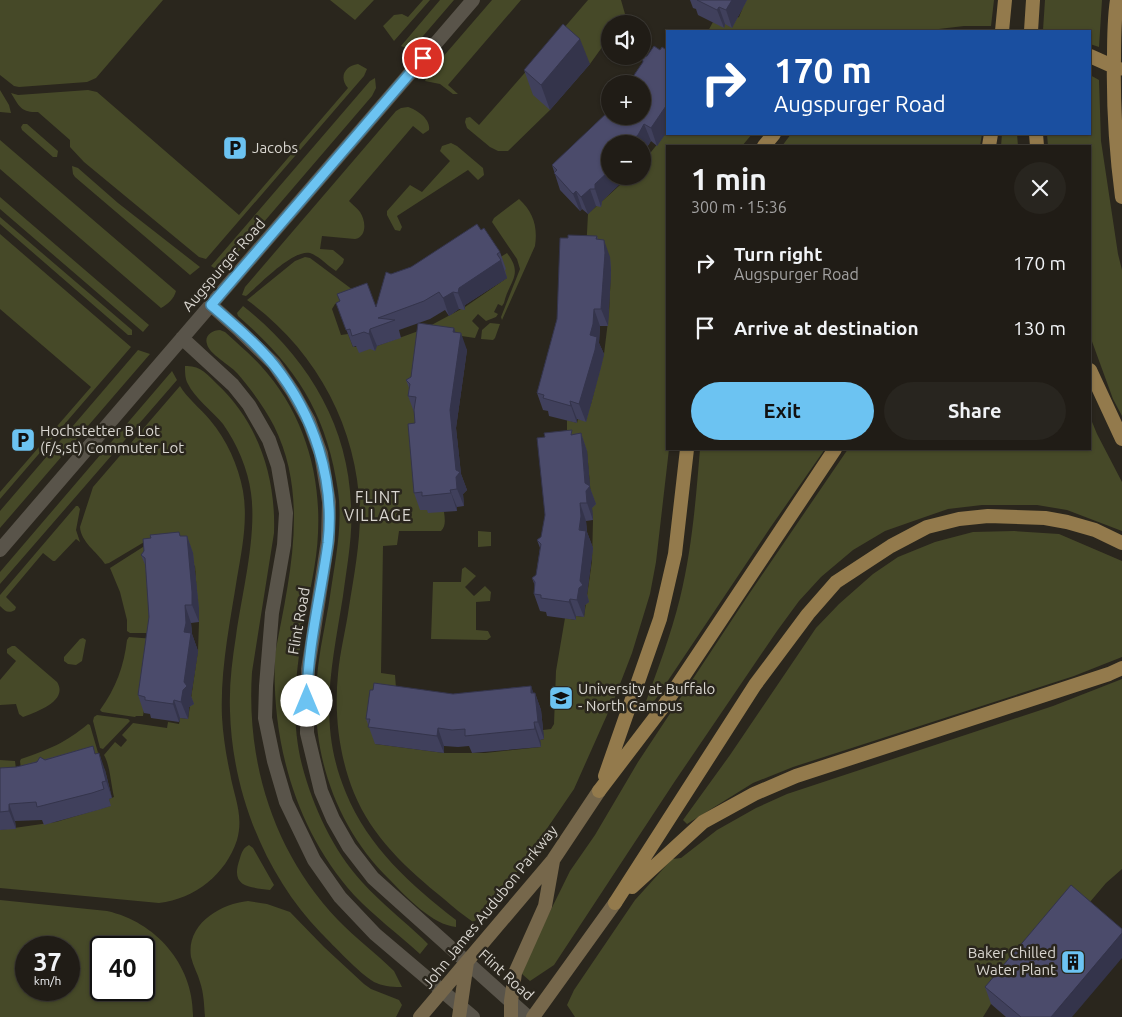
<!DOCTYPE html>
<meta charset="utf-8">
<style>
body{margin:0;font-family:Ubuntu,sans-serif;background:#28251f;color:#f1f3f6;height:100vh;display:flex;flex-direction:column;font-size:19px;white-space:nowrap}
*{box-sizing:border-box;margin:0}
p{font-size:16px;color:#a2a1a1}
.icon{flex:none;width:28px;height:28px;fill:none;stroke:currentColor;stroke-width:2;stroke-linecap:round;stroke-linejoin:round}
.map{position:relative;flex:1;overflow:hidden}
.side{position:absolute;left:666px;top:145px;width:425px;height:305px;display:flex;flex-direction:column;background:#201c16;border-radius:0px;box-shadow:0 1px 4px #0004,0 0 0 1px #3d3a35}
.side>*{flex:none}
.guide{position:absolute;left:666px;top:30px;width:425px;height:105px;border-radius:0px;box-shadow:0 1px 4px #0004,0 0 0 1px #3d3a35;background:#1a4fa0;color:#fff;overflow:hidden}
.buttons{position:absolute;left:601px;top:15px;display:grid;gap:10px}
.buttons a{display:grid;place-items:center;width:50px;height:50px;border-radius:50%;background:#201c16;box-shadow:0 1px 4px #0004,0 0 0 1px #3d3a35;font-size:25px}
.speed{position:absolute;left:15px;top:936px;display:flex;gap:10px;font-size:25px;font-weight:700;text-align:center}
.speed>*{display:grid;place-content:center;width:65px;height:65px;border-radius:50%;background:#201c16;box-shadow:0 1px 4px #0004,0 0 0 1px #3d3a35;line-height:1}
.speed small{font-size:12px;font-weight:400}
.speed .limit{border:2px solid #111;border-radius:8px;background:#fff;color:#111}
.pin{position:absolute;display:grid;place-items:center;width:42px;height:42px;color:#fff;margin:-21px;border:2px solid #fff;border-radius:50%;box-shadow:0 1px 5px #0007}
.me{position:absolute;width:55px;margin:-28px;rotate:0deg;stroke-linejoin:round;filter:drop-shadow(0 0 4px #0008)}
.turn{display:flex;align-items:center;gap:18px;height:105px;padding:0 25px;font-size:22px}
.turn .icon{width:65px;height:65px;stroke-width:2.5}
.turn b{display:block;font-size:35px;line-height:42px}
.round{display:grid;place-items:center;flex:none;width:52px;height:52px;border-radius:26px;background:#28251f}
.head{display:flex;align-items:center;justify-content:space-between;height:85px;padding:0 25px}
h1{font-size:30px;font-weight:600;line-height:38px}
.action{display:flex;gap:10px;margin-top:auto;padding:10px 25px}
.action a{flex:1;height:58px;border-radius:30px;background:#6cc3f2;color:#111;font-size:20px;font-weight:600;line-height:58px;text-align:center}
.action a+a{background:#28251f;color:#f1f3f6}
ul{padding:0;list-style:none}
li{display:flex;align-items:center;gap:15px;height:65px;padding:0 25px}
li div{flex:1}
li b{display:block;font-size:19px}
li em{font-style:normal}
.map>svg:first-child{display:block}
.green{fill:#464928;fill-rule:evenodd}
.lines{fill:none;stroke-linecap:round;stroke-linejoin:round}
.tertiary{stroke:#59544a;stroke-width:14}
.secondary{stroke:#76674b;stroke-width:14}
.primary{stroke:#937a4c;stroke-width:14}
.wall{fill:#40405c}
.shaded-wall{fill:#34344b}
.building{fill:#4b4b6b;stroke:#34344b}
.route-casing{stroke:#467f9d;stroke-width:12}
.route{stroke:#6cc3f2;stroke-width:9}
.labels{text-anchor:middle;stroke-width:5;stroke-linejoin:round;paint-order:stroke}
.poi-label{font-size:15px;fill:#d9d6d0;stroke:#2a261d;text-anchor:start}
.street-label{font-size:15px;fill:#d9d6d0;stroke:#2a261d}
.neighbourhood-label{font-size:16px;letter-spacing:1px;fill:#d9d6d0;stroke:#2a261d}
</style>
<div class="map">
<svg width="1122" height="1017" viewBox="0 0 1122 1017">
<rect width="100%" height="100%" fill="#2a261d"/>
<path class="green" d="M0 0H163L96 78 87 82 19 87 14 86 0 75Z
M330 0H374L355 20Z
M423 0H430L394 41 383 26 394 15 402 14 408 17Z
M440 0H454L411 50 401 46Z
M492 0H521L448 85 458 94H453L440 84 425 81 429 73Z
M588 0H621L625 14 619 24H610V36L590 64 572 50 539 57Z
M746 0H994L991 26H964L922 31H708L713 22 724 27 725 24 739 17Z
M1045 0H1102L1099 47 1090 44V31L1043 30Z
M536 60 550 110 508 151H498L490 147 467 128 465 122 466 118 470 117 479 125Z
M358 64 367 69 364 76 206 259 199 257 84 162 70 147V140L38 112C21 113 19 106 11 93L18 95 88 90 97 92 239 215 348 88C339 78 344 66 358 64Z
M1090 75 1099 80 1101 141 1118 254 1122 270V416L1113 399 1090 336V146H1048L1047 134H1090Z
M375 78 376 88 372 96 221 272 211 266 370 81Z
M0 90 9 105 11 113 0 112Z
M408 107C417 110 431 119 429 130L423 134 413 126 349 201C352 204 357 208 360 212 366 221 367 237 355 239L322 236 320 249 333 250 344 259 343 263 336 271C328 266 319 256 310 253 293 249 259 285 246 296L242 295 245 287 396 111 401 108Z
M23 124H27L58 151 57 157H53L22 130 21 127Z
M667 132 668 134H752L742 146H668V449H669L656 562 650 594 632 653 615 697 574 789 520 868 484 915 473 922C463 915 453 907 444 899 407 869 372 837 354 793 339 756 334 714 338 674 340 651 346 629 349 607 354 576 360 544 360 513 358 427 316 350 247 300L295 261 305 257 310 258 353 290 351 294 335 304 332 309 341 335 348 334 353 347 377 346 424 329 465 307 507 278 499 258 507 253C524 275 509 281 504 303L502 306 498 304 494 312 498 314 496 317 486 321 478 314 472 321 479 328 475 338 448 334 428 510 444 512C445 519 446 526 441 531H399L397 545 383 546 381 673 395 675 396 688 375 744 444 753H485L541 747 540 740 544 739 543 730 551 729 554 724 556 671 565 618 575 620 576 616 584 617 592 561 593 520 587 451 567 449V420L577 423 578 419 585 421 591 404 604 354 609 313 611 270 586 252 588 214 630 176H642L643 162Z
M791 134H982L980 146H782Z
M1002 134H1017L1018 146H1001Z
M0 140 176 291C174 299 168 304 161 308L0 169Z
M451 143 457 146 483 168 484 175 478 180 468 170 397 216 402 227 400 231 395 230 387 215V211L410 185 422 192 450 161 440 151 442 146Z
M72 166 78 168 118 203 200 267 190 275 75 177 73 174Z
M0 197 149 325 143 332 0 209Z
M519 199C533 212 538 226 535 246L502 320 501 317 520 269 517 259 492 222 494 218Z
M0 217 132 330V335H128L0 224Z
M0 234 131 347 0 499V492L91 387 0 309Z
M243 306C306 356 348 423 351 505 353 535 347 566 343 596 332 666 317 724 346 793 368 847 411 885 456 920V927C433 925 406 897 390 880 336 828 310 752 317 678 319 650 326 623 330 596 335 561 343 526 338 491 327 414 296 366 238 316L237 313Z
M490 323 500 324 495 338 493 340 481 339 482 330Z
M220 330 225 332C237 343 250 354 261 366 303 412 321 472 318 533 317 563 309 593 304 623 296 670 290 718 302 765 313 807 333 850 362 882 381 903 403 920 423 939L428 944 420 954C398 934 374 916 354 895 295 829 271 741 275 654 289 579 310 498 274 426 264 407 251 389 237 373 230 365 209 354 207 344 204 336 212 330 220 330Z
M138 350 150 354 0 528V511Z
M185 366C200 365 207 374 217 384 259 423 276 478 274 533L252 672C246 763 274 853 338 920 355 938 376 953 394 971L402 987H400C391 987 382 986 374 982 359 973 334 946 321 933 265 875 232 792 230 711 229 686 232 661 236 636 242 593 257 536 251 493 248 469 237 444 223 424 213 412 194 397 188 384 185 379 185 372 185 366Z
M172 371 177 380 0 584V572Z
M180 386C187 398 200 408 210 420 227 440 238 465 243 491 248 520 242 549 237 578 230 623 220 670 222 717 223 735 226 755 230 773 234 797 244 815 237 840 226 874 195 899 159 903L0 888V830L56 822 110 806 109 799 114 797C111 785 110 765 104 755L115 742 121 747 127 740 122 735 133 723 167 728 168 722 179 724 180 718 188 719 198 651 199 622 195 566 151 538 109 563 105 564C97 552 81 542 80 527L93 487Z
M1090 417 1097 434 1122 482V531L1067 510 1037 505H982L948 509 922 518 885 531 853 550 821 577 799 601 777 631 675 781 554 965 530 981 522 974 533 946 570 871 595 835 638 762 747 597 848 449H1090Z
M700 449H825L770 528 649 709 644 707C657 671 671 635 680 598 692 549 696 498 700 449Z
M76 506H78L80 509 76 530 80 542 76 539 55 561H53L43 553 6 597 16 607 15 610C8 614 5 611 0 606V595Z
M478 531 491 532V546L478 547Z
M1014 531 1059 534 1122 561V657L1074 676 793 767 753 783 687 824 683 820 730 755 816 628 839 604 873 574 898 557 935 542 973 532Z
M154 540 156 633H130L127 631V620L120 592 110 568Z
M465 567 476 576 465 587 474 596 485 586 491 592 490 601 476 602V630L488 631 491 637 487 640 431 639 433 582H461L462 569Z
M129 637 155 639 143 716H136L135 717 102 712 100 710C116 688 124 666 127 640Z
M83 638 86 640 82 661 76 665 68 664 64 661V657L80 639Z
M12 646H15L57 682C69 701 36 712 23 717L19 714 16 704 0 705V680L16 661 7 653V649Z
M1122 679V869L1106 883 1084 909 991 1004 983 1017H575L567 1005 574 990 635 900 672 859 681 858 717 830 756 808 787 794 1053 706Z
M97 715 128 719 130 721 103 749 100 748 93 721 94 717Z
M88 724 90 725 101 763 23 784 20 761 21 759C50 749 65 743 88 724Z
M0 760 15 761 18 785H0Z
M249 845 253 848 274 885 270 890C246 887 230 886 240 858 242 852 243 848 249 845Z
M0 900 107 911C156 922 194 965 193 1017H0ZM26 948H69V990H26ZM101 948H144V990H101Z
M248 901 267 904 290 912 324 947 364 984 371 989 399 1000 402 1005 396 1017H205C204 1005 204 994 200 982 198 974 193 966 191 957 186 924 220 904 248 901Z"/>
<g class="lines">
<path class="tertiary" d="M211 305 238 329 274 364 293 392 309 421 321 454 329 502 328 540 308 669 307 733 321 791 333 819 349 847 373 878 528 1017
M182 338 233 385 249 405 269 440 278 466 286 513 284 545 272 613 266 686 265 718 274 761 286 802 314 860 340 897 375 934 473 1017
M0 550 473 0"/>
<path class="secondary" d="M420 1017 553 860 599 791
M459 1017 467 962
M511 1017V1001L515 973 545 906 553 861
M533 1017 615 903"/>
<path class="primary" d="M1117 0C1114 19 1114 38 1114 58 1113 104 1116 151 1122 197
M1002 31 1005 0
M1031 31 1033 0
M1090 56 1119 69
M1036 134 1037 146
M764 146 774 134
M989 146 991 134
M1090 370 1122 439
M605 776 660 619 675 554 687 449
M599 791 663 707 835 449
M632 887 703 822 754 794 796 776 1109 674 1122 668
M615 903 755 685 808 614 836 582 891 546 927 527 959 519 988 516 1045 518 1067 522 1095 530 1122 543"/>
</g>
<path class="wall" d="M690 0H747L732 28 725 24 724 28 698 15 696 9 693 8Z
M660 50 668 51V130L657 146 651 141 644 152 610 144V176H630V181L624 180 602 201 601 207 596 206 588 214 582 209 580 211 560 190 552 165 610 110 647 56Z
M590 64 550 110 533 95 524 70Z
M481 230 500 252 506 269 505 270 507 278 465 305V310L459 309 449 316 445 310 430 319 399 330 401 338 377 346 375 351 370 349 359 353 356 346 353 347 336 303 376 307 391 274 411 267Z
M597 236 598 239 610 257 611 270 608 326H600L599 343 604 354 601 367 586 422 577 419V423L549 416 548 411 543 410 537 393 557 319Z
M454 328 455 332 467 350 456 428 461 474 467 490 463 494 464 506 457 507V511L428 513 427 510H420L414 493 415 423 414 412 408 396 409 388 406 380 411 377Z
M581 433 587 451 590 488 596 504 592 508 593 520 586 521 587 532 593 548 587 594 589 602 585 605 584 617 576 616V620L547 616 546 612 540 611 534 594 535 586 532 578 536 575 540 548 537 540 541 537 573 434Z
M181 536H187L193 553 199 609V622L191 623 192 634 198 651 191 696 194 704 189 707 188 719 180 718 179 722 151 718 150 714 144 713 138 695 149 617 146 567 141 555 144 551Z
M531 686 533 693H535L541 710 544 739 540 740 541 747 472 753 469 746 458 747 444 746V753L375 744 366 719 453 694Z
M93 746 95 754 105 770 112 798 109 799 111 806 98 810 44 825 42 820 15 821 16 829 0 830V768L16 767Z
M985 987 1072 1017H1006L991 1004Z"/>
<path class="shaded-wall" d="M732 0H747L732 28 726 10Z
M719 7 725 24 724 28 717 10Z
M580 39 590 64 550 110 541 85Z
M668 103V130L657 146 651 128Z
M644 124 651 141 642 154V144H627Z
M610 170V176H623L624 180 602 201 601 207 595 189V184Z
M590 189 596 206 588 214 581 197Z
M576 191 582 209 580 211 573 194Z
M604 240 610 257 611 270 608 326 601 309Z
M501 260 507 278 465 305V310L458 293 459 288Z
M453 292 459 309 449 316 443 298Z
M594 309 600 326 599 343 604 354 601 367 586 422 579 404Z
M454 328 459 343 461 333 467 350 456 428 461 474 467 490 463 494 464 506 457 489 450 410Z
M370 329 377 346 375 351 369 334Z
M570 401 577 419V423L571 406Z
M581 433 587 451 590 488 596 504 592 508 593 520 587 503Z
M450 490 457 507V511Z
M580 503 586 521 587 532 593 548 587 594 589 602 585 605 584 617 577 600 580 581Z
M187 536 193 553 199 609V622L192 605Z
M570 599 576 616V620L569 602Z
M185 605 191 623 192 634 198 651 191 696 194 704 189 707 188 719 181 702 184 682V632Z
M531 686 536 700 535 693 541 710 544 739 538 722 531 693Z
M174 700 180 718 179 722 173 704Z
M534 722 540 740 541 747 535 729Z
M438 728 444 746V753L437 736Z
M99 753 105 770 112 798 106 781Z
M9 804 15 821 16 829 9 811Z
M1122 933V958L1072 1017H1051Z"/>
<path class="building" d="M697 0H732L726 10 719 7 717 10Z
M563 24 580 39 541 85 524 70Z
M654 46 660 50 662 47 668 51V103L651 128 644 124 638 135 627 144H610V170L595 184V189H590L581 197 576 191 573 194 554 173 557 170 552 165 610 110V116H642V84H628L643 62 642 57 647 56Z
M477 224 481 230 484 228 500 252 497 254 501 260 459 288 458 293 453 292 443 298 439 292 424 301 378 318 395 320 370 329 369 334 364 332 352 336 350 329 346 330 336 303 340 301 337 294 367 283 376 307 386 272 391 274 411 267Z
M568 235 597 236 596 239 604 240 605 253 601 309H594L593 324 590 335 597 337 595 350 579 404 570 401 571 406 543 398 544 395 537 393 557 319 560 238H568Z
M418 323 454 328 453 332 461 333 450 410 456 470 460 472 456 477 457 489 450 490 451 493 422 496V492L414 493 408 424 415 423 414 410 416 397 408 396 410 384 406 380 411 377Z
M572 430 571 435 581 433 585 483 590 486 586 491 587 503H580L581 516 579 530 586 531 580 581 583 585 579 588 577 600 570 599 569 602 541 598V595L534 594 535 582 532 578 536 575 541 544 537 540 541 537 545 515 537 438 545 437 544 433Z
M179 532 180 536H187L192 592V605H185L186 623 184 632 191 633 184 682 187 686 183 690 181 702 174 700 173 704 145 700V697L138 695 149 617 145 558 141 555 144 551 143 539 151 538 150 535Z
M374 683 453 694 531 686V693H535L538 722H534L535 729 465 736V729L452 730 438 728 437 736 368 727 370 719H366L370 690H373Z
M93 746 95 754 99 753 106 781 102 782 104 789 92 793 37 807 36 802 9 804V811L0 812V768L16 767 37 762 40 757 45 760Z
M1071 885 1122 929V933L1051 1017H1021L985 987Z"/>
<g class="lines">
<defs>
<path id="route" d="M307 701C307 648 321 595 328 543 335 479 314 415 274 365 256 343 233 324 211 305L423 58"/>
</defs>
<use href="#route" class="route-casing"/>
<use href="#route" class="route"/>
</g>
<defs>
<symbol id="parking-square" viewBox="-11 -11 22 22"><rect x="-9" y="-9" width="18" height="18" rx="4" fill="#6cc3f2" stroke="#2a261d"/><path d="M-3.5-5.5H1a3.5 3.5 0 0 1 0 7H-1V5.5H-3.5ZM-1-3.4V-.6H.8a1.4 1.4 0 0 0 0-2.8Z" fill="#111"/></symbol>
<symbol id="university-square" viewBox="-11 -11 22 22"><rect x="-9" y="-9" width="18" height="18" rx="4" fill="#6cc3f2" stroke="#2a261d"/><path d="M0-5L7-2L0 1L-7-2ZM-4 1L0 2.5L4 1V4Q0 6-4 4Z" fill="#111"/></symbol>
<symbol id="building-square" viewBox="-11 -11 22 22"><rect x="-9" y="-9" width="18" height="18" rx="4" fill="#6cc3f2" stroke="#2a261d"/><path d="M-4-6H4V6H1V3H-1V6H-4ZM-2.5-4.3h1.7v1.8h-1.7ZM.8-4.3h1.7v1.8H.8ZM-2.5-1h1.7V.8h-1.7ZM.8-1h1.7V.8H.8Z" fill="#111"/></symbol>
</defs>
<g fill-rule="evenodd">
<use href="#parking-square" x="221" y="134" width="28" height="28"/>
<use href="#parking-square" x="9" y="426" width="28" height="28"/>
<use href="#university-square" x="547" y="684" width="28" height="28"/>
<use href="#building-square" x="1059" y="948" width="28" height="28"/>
</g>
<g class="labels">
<g class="poi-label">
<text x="252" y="153">Jacobs</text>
<text x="40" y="436">Hochstetter B Lot<tspan x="40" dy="17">(f/s,st) Commuter Lot</tspan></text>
<text x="578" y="694">University at Buffalo<tspan x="578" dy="17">- North Campus</tspan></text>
<text x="1056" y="958" text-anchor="end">Baker Chilled<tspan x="1056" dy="17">Water Plant</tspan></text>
</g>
<g class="street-label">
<text transform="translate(224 265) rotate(-49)" y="5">Augspurger Road</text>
<text transform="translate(299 621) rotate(-80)" y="5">Flint Road</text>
<text transform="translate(490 907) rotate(-51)" y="5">John James Audubon Parkway</text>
<text transform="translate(506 975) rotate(42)" y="5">Flint Road</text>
</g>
<g class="neighbourhood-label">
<text x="378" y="503">FLINT<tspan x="378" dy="18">VILLAGE</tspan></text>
</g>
</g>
</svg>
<div class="buttons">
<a><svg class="icon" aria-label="sound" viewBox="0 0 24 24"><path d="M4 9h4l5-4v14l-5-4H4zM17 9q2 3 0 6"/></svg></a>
<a>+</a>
<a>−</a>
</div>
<div class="speed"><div>37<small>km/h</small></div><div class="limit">40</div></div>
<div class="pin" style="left:423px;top:58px;background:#d93025"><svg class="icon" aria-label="arrive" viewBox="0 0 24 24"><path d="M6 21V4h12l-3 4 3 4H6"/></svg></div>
<svg class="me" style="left:307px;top:701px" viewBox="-20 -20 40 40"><circle r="19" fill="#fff"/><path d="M0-13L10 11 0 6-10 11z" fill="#6cc3f2"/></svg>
<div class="guide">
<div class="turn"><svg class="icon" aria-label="right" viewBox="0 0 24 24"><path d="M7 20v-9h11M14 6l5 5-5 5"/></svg><div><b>170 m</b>Augspurger Road</div></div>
</div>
<section class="side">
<div class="head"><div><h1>1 min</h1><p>300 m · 15:36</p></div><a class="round"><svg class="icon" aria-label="close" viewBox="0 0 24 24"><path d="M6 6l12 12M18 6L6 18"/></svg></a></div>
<ul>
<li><svg class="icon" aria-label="right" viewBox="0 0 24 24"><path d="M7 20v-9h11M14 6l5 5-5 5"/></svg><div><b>Turn right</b><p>Augspurger Road</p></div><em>170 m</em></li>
<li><svg class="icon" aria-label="arrive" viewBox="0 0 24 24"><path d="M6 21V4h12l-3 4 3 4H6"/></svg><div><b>Arrive at destination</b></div><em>130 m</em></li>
</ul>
<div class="action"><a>Exit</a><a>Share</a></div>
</section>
</div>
